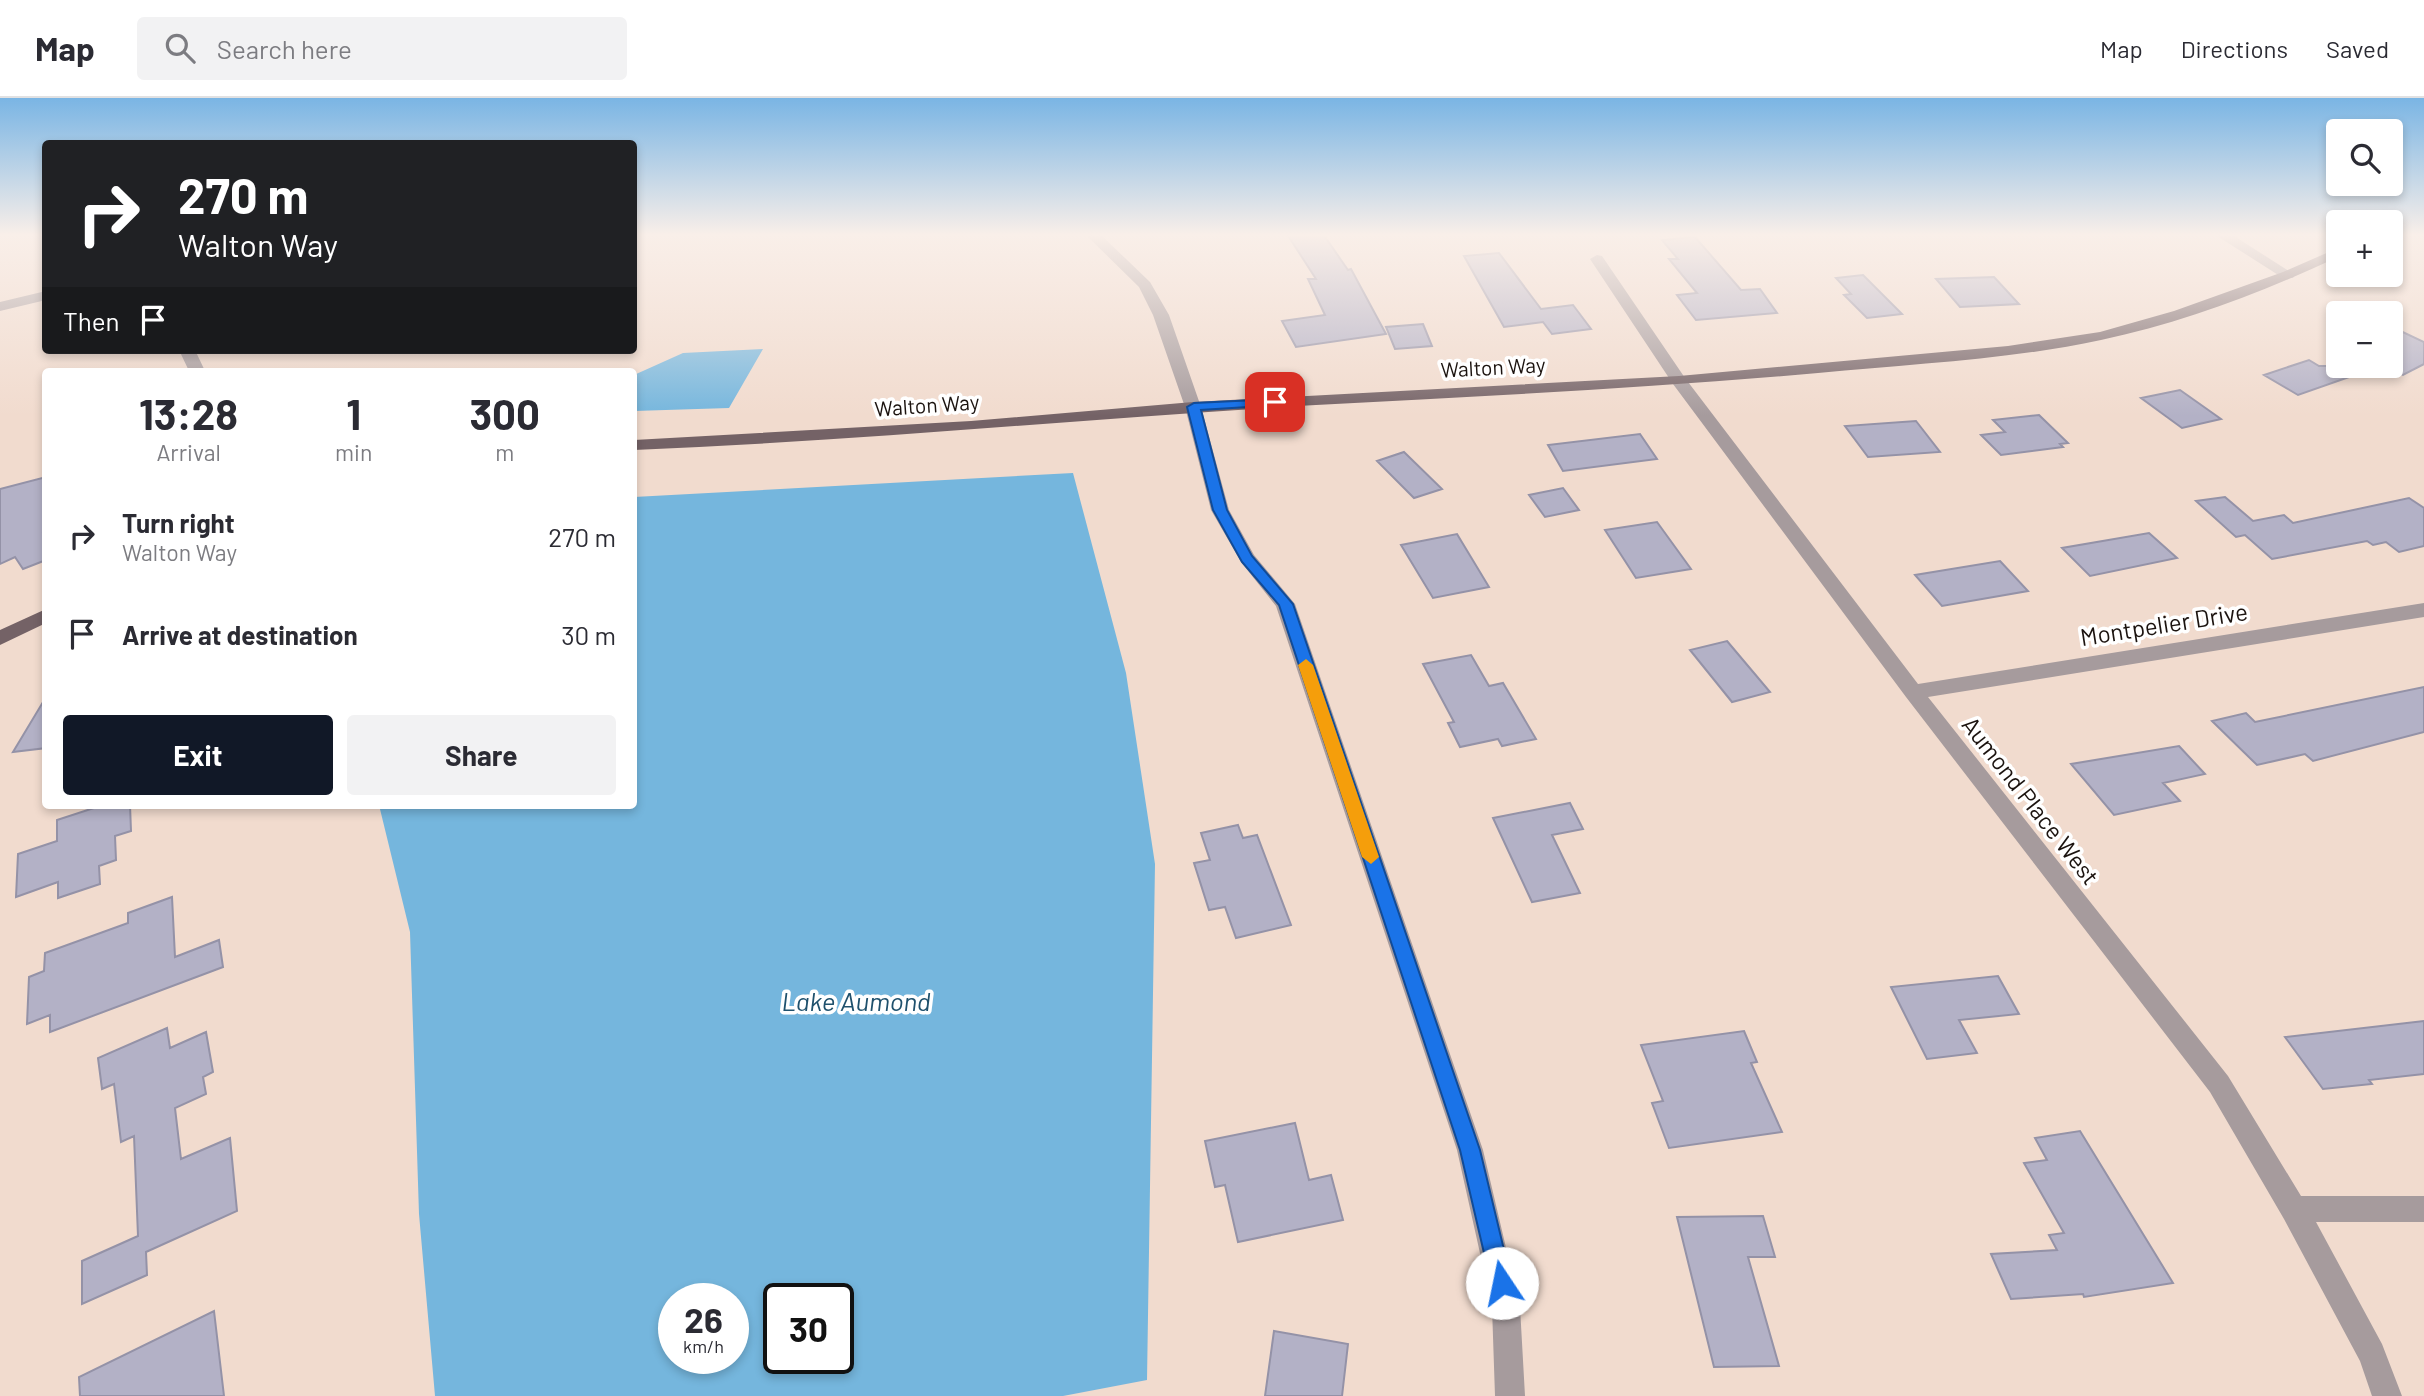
<!DOCTYPE html>
<meta charset="utf-8">
<style>
body{margin:0;font-family:Barlow,sans-serif;background:#f2f2f3;color:#2b2b33;height:100vh;display:flex;flex-direction:column;font-size:26px;white-space:nowrap}
*{box-sizing:border-box;margin:0}
p{font-size:23px;color:#7c7c81}
.icon{flex:none;width:38px;height:38px;fill:none;stroke:currentColor;stroke-width:2;stroke-linecap:round;stroke-linejoin:round}
.map{position:relative;flex:1;overflow:hidden}
.panel{position:absolute;left:42px;top:270px;width:595px;height:441px;display:flex;flex-direction:column;background:#fff;border-radius:7px;box-shadow:0 4px 10px #0003}
.panel>*{flex:none}
.hud{position:absolute;left:42px;top:42px;width:595px;height:214px;border-radius:7px;box-shadow:0 4px 10px #0003;background:#202124;color:#fff;overflow:hidden}
.buttons{position:absolute;left:2326px;top:21px;display:grid;gap:14px}
.buttons a{display:grid;place-items:center;width:77px;height:77px;border-radius:7px;background:#fff;box-shadow:0 4px 10px #0003;font-size:35px}
.speed{position:absolute;left:658px;top:1185px;display:flex;gap:14px;font-size:35px;font-weight:700;text-align:center}
.speed>*{display:grid;place-content:center;width:91px;height:91px;border-radius:50%;background:#fff;box-shadow:0 4px 10px #0003;line-height:1}
.speed small{font-size:18px;font-weight:400}
.speed .limit{border:4px solid #111;border-radius:10px;background:#fff;color:#111}
.pin{position:absolute;display:grid;place-items:center;width:60px;height:60px;color:#fff;margin:-30px;border-radius:14px;box-shadow:0 4px 10px #0006}
.me{position:absolute;width:77px;margin:-38px;rotate:349deg;stroke-linejoin:round;filter:drop-shadow(0 0 5px #0008)}
.turn{display:flex;align-items:center;gap:24px;height:147px;padding:0 21px;font-size:32px}
.turn .icon{width:91px;height:91px;stroke-width:2.5}
.turn b{display:block;font-size:49px;line-height:60px}
.then{display:flex;align-items:center;height:66px;padding:0 21px;background:#0003;gap:14px;font-size:26px}
.eta{display:flex;justify-content:space-evenly;align-items:center;height:119px;text-align:center}
.eta b{font-size:42px;font-weight:700;line-height:49px}
.cta{display:flex;gap:14px;margin-top:auto;padding:14px 21px}
.cta a{flex:1;height:80px;border-radius:7px;background:#111827;color:#fff;font-size:28px;font-weight:700;line-height:80px;text-align:center}
.cta a+a{background:#f2f2f3;color:#2b2b33}
ul{padding:0;list-style:none}
li{display:flex;align-items:center;gap:21px;height:98px;padding:0 21px}
li div{flex:1}
li b{display:block;font-size:26px}
li em{font-style:normal}
header{display:flex;align-items:center;gap:42px;box-sizing:border-box;height:98px;padding:0 35px;background:#fff;border-bottom:2px solid #e1e1e2}
header strong{font-size:33px}
nav{display:flex;gap:38px;margin-inline-start:auto;font-size:24px}
.search{width:490px;height:63px;background:#f2f2f3;display:flex;align-items:center;gap:18px;box-sizing:border-box;padding:0 24px;border-radius:7px;color:#7c7c81;font-size:26px}
.map>svg:first-child{display:block}
.water{fill:#75b6dd;fill-rule:evenodd}
.building{fill:#b3b1c6;stroke:#9492a7;stroke-width:2}
.lines{fill:none;stroke-linecap:round;stroke-linejoin:round}
.minor{fill:#a69b9d;fill-rule:evenodd}
.major{fill:#746266;fill-rule:evenodd}
.route{fill:#1a73e8;stroke:#114b97;stroke-width:2}
.slow{fill:#f59e0b}
.labels{text-anchor:middle;stroke-width:7;stroke-linejoin:round;paint-order:stroke}
.far-street-label{font-size:21px;fill:#1b130f;stroke:#fff}
.street-label{font-size:24px;fill:#1b130f;stroke:#fff}
.water-label{font-size:26px;font-style:italic;fill:#1f516d;stroke:#fff}
</style>
<header>
<strong>Map</strong>
<div class="search"><svg class="icon" aria-label="search" viewBox="0 0 24 24"><circle cx="10" cy="10" r="6"/><path d="M15 15l6 6"/></svg>Search here</div>
<nav><a>Map</a><a>Directions</a><a>Saved</a></nav>
</header>
<div class="map">
<svg width="2424" height="1298" viewBox="0 0 2424 1298">
<rect width="100%" height="100%" fill="#f1dbce"/>
<path class="water" d="M763 251 729 310 634 313V277L683 255Z
M1073 375 1126 575 1155 766 1147 1282 1063 1298H435L419 1116 410 834 379 707H634V399ZM674 1200H733V1260H674ZM779 1200H838V1260H779Z"/>
<path class="building" d="M1287 136H1323L1348 172 1351 171 1386 236 1296 249 1282 223 1325 217 1308 181H1316Z
M1695 139 1741 192 1760 191 1777 215 1696 222 1677 197 1697 195 1669 161H1678L1662 142Z
M1499 155 1541 211 1573 207 1591 231 1552 236 1543 224 1504 229 1464 158Z
M1863 177 1902 216 1867 220 1844 197 1851 196 1836 180Z
M1994 179 2019 206 1960 209 1936 181Z
M1423 226 1432 248 1395 251 1386 229Z
M2390 228 2424 244V266L2403 277 2390 271Z
M2309 262 2319 268H2372V271L2298 297 2264 277Z
M2180 292 2221 321 2182 330 2141 300Z
M2039 317 2068 345 2060 346 2063 349 2001 357 1981 337 2005 334 1993 322Z
M1916 323 1940 354 1868 359 1845 328Z
M1640 336 1657 361 1563 373 1548 347Z
M1404 354 1442 391 1414 400 1377 363Z
M46 379 43 433 46 432V462L23 471 15 459 0 466V391Z
M1563 390 1579 412 1545 419 1529 397Z
M2225 399 2253 423 2284 417 2293 425 2409 400 2424 410V448L2399 454 2386 444 2373 447 2367 443 2272 461 2245 437 2236 439 2196 403Z
M1657 424 1691 471 1636 480 1605 432Z
M2149 435 2177 460 2090 478 2062 450Z
M1457 436 1489 489 1433 500 1401 447Z
M2000 463 2028 493 1942 508 1915 477Z
M1727 543 1770 594 1732 604 1690 552Z
M1471 557 1489 588 1503 585 1536 641 1502 648 1498 641 1460 649 1448 625 1454 624 1423 566Z
M2424 589V634L2313 663 2305 656 2257 667 2212 623 2246 615 2255 624Z
M46 599V650L13 654Z
M2179 648 2205 676 2163 685 2180 703 2114 717 2071 666Z
M1570 705 1583 731 1552 737 1580 795 1532 804 1493 720Z
M103 707H130L131 733 115 738 116 762 99 768 100 786 58 800V784L16 799 18 756 57 743V722Z
M1238 727 1243 740 1257 737 1291 827 1236 840 1225 809 1209 812 1194 765 1210 762 1201 735Z
M172 799 175 859 219 842 223 869 50 934V917L27 926 29 879 44 873 45 855 128 825V815Z
M1998 878 2019 916 1959 922 1977 955 1927 961 1891 889Z
M2424 923V976L2369 982 2372 986 2323 991 2285 939Z
M167 930 170 950 206 934 213 974 203 979 206 996 175 1010 181 1061 230 1040 237 1113 146 1154 147 1177 82 1206V1163L138 1138 134 1038 121 1044 114 986 102 991 98 960Z
M1744 933 1757 964 1751 965 1782 1034 1669 1050 1652 1005 1663 1003 1641 947Z
M1295 1025 1309 1082 1331 1077 1343 1122 1238 1144 1225 1087 1215 1089 1205 1043Z
M2080 1033 2173 1185 2084 1199 2083 1196 2011 1201 1991 1156 2057 1152 2049 1137 2064 1135 2024 1065 2047 1062 2035 1040Z
M1763 1118 1775 1159H1748L1779 1268 1714 1269 1677 1119Z
M214 1213 224 1298H80L79 1279Z
M1274 1233 1348 1246 1342 1298H1265Z"/>
<g class="lines">
<path class="minor" d="M1085 136H1100L1150 184 1169 217 1201 309 1229 412 1254 457 1295 506 1483 1052 1520 1209 1525 1298H1495L1492 1209 1457 1052 1276 508 1241 464 1211 412 1185 309 1153 217 1139 189Z
M2214 136H2231L2295 177 2293 180H2283Z
M1597 157 1602 158 1685 280 1918 586 2424 505V519L1928 599 2228 978 2301 1098H2424V1124H2316L2382 1246 2402 1298H2372L2360 1263 2284 1121 2210 994 1906 599 1673 286 1590 161Z
M46 193V202L0 213V204Z
M179 252H195L205 273H189Z"/>
<path class="major" d="M2338 150V159C2263 194 2182 225 2101 242 2008 262 1912 266 1818 275 1651 290 1484 298 1316 307 1089 320 861 343 634 352V342L971 323 1193 304 1679 278 2008 248 2100 234 2174 213 2283 174Z
M46 511V525L0 547V532Z"/>
</g>
<linearGradient id="sky" x2="0" y2="1"><stop stop-color="#7ab5e4"/><stop offset="0.43" stop-color="#f9efe9"/><stop offset="1" stop-color="#f9efe9" stop-opacity="0"/></linearGradient>
<rect width="2424" height="318" fill="url(#sky)"/>
<path class="route" d="M1275 301 1279 302V307L1201 312 1227 412 1252 458 1293 506 1480 1052 1512 1185 1509 1193 1502 1196 1494 1193 1491 1185 1460 1052 1279 507 1242 464 1213 412 1187 309 1194 305Z"/>
<path class="slow" d="M1306 561 1313 567 1379 759 1371 766 1362 759 1298 567Z"/>
<g class="labels">
<g class="far-street-label">
<text transform="translate(1493 270) rotate(-3)" y="7">Walton Way</text>
<text transform="translate(927 308) rotate(-4)" y="7">Walton Way</text>
</g>
<g class="street-label">
<text transform="translate(2164 527) rotate(-9)" y="8">Montpelier Drive</text>
<text transform="translate(2030 703) rotate(52)" y="8">Aumond Place West</text>
</g>
<g class="water-label">
<text x="856" y="913">Lake Aumond</text>
</g>
</g>
</svg>
<div class="buttons">
<a><svg class="icon" aria-label="search" viewBox="0 0 24 24"><circle cx="10" cy="10" r="6"/><path d="M15 15l6 6"/></svg></a>
<a>+</a>
<a>−</a>
</div>
<div class="speed"><div>26<small>km/h</small></div><div class="limit">30</div></div>
<div class="pin" style="left:1275px;top:304px;background:#d93025"><svg class="icon" aria-label="arrive" viewBox="0 0 24 24"><path d="M6 21V4h12l-3 4 3 4H6"/></svg></div>
<svg class="me" style="left:1502px;top:1185px" viewBox="-20 -20 40 40"><circle r="19" fill="#fff"/><path d="M0-13L10 11 0 6-10 11z" fill="#1a73e8"/></svg>
<div class="hud">
<div class="turn"><svg class="icon" aria-label="right" viewBox="0 0 24 24"><path d="M7 20v-9h11M14 6l5 5-5 5"/></svg><div><b>270 m</b>Walton Way</div></div>
<div class="then">Then<svg class="icon" aria-label="arrive" viewBox="0 0 24 24"><path d="M6 21V4h12l-3 4 3 4H6"/></svg></div>
</div>
<section class="panel">
<div class="eta">
<div><b>13:28</b><p>Arrival</p></div>
<div><b>1</b><p>min</p></div>
<div><b>300</b><p>m</p></div>
</div>
<ul>
<li><svg class="icon" aria-label="right" viewBox="0 0 24 24"><path d="M7 20v-9h11M14 6l5 5-5 5"/></svg><div><b>Turn right</b><p>Walton Way</p></div><em>270 m</em></li>
<li><svg class="icon" aria-label="arrive" viewBox="0 0 24 24"><path d="M6 21V4h12l-3 4 3 4H6"/></svg><div><b>Arrive at destination</b></div><em>30 m</em></li>
</ul>
<div class="cta"><a>Exit</a><a>Share</a></div>
</section>
</div>
